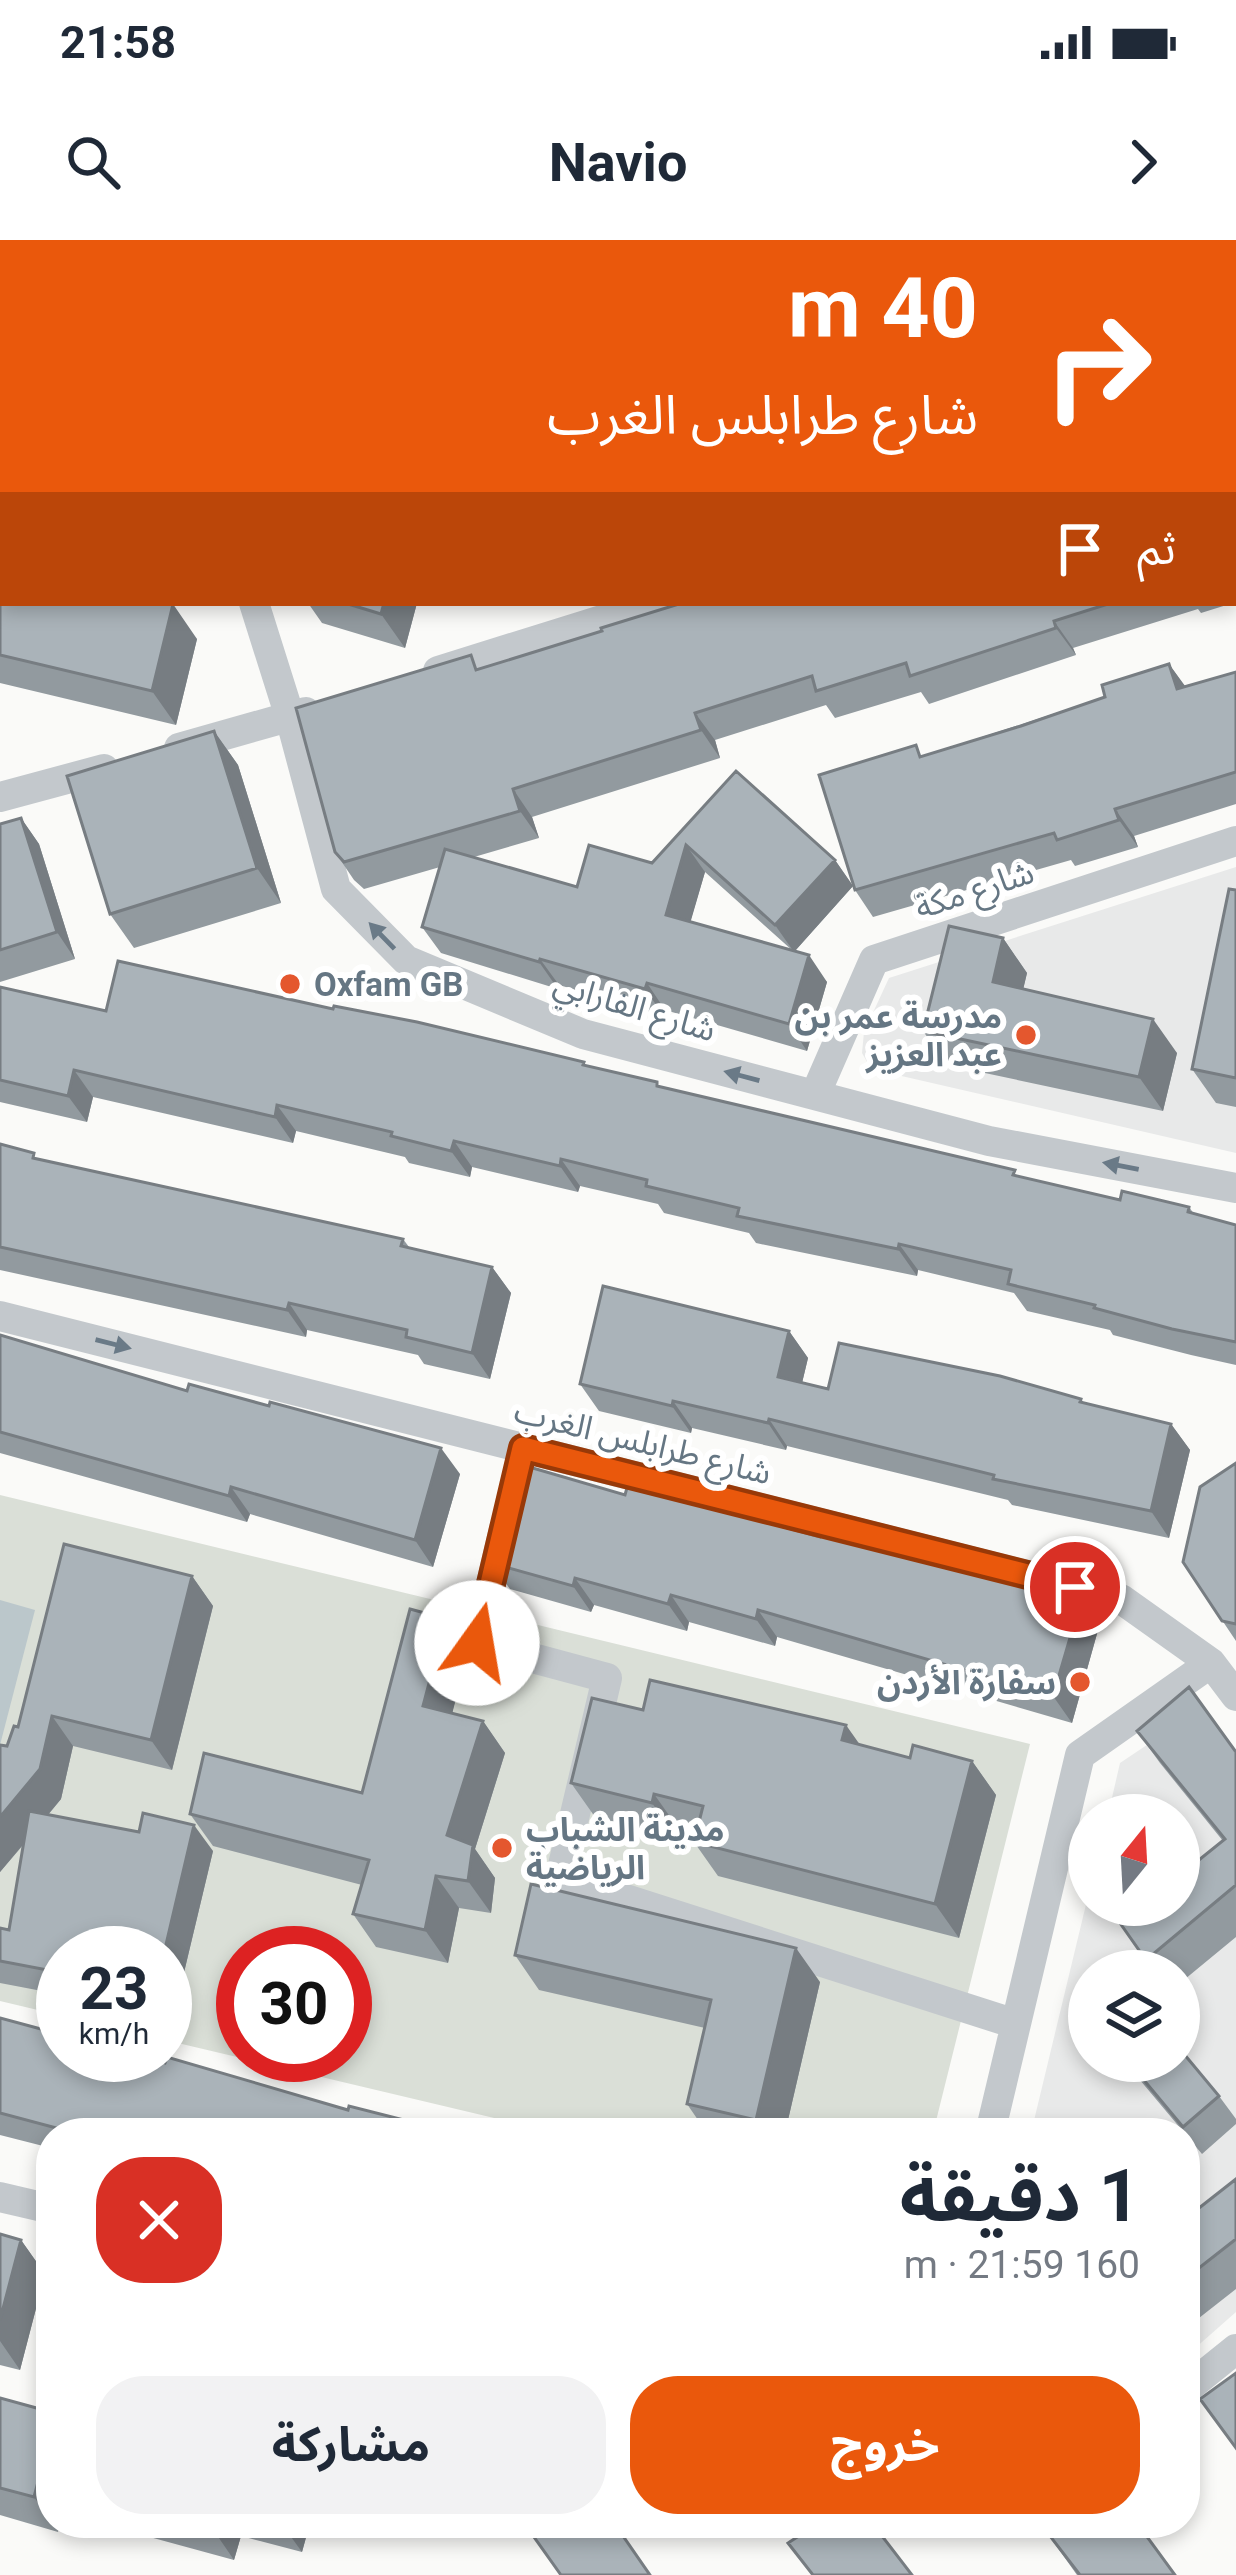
<!DOCTYPE html>
<html lang="ar">
<meta charset="utf-8">
<style>
body{margin:0;font-family:Roboto,"Noto Sans Arabic",sans-serif;background:#f2f2f3;color:#1f2937;direction:rtl;height:100vh;display:flex;flex-direction:column;font-size:45px;white-space:nowrap}
*{box-sizing:border-box;margin:0}
p{font-size:39px;color:#747a83}
.icon{flex:none;width:66px;height:66px;fill:none;stroke:currentColor;stroke-width:2;stroke-linecap:round;stroke-linejoin:round}
.map{position:relative;flex:1;overflow:hidden;direction:ltr}
.drawer{position:absolute;left:36px;top:1878px;width:1164px;height:420px;display:flex;flex-direction:column;background:#fff;border-radius:48px;box-shadow:0 6px 18px #0003;direction:rtl}
.drawer>*{flex:none}
.guide{position:absolute;left:0px;top:0px;width:1236px;height:366px;box-shadow:0 6px 18px #0003;direction:rtl;background:#ea580c;color:#fff;overflow:hidden}
.needle{width:78px;rotate:18deg}
.tools{position:absolute;left:1068px;top:1554px;display:grid;gap:24px}
.tools a{display:grid;place-items:center;width:132px;height:132px;border-radius:50%;background:#fff;box-shadow:0 6px 18px #0003;font-size:60px}
.speed{position:absolute;left:36px;top:1686px;display:flex;gap:24px;font-size:60px;font-weight:700;text-align:center}
.speed>*{display:grid;place-content:center;width:156px;height:156px;border-radius:50%;background:#fff;box-shadow:0 6px 18px #0003;line-height:1}
.speed small{font-size:30px;font-weight:400}
.speed .limit{border:18px solid #d22;background:#fff;color:#111}
.pin{position:absolute;display:grid;place-items:center;width:102px;height:102px;color:#fff;margin:-51px;border:6px solid #fff;border-radius:50%;box-shadow:0 3px 12px #0007}
.me{position:absolute;width:132px;margin:-66px;rotate:13deg;stroke-linejoin:round;filter:drop-shadow(0 0 9px #0008)}
.turn{display:flex;align-items:center;gap:42px;height:252px;padding:0 60px;font-size:54px}
.turn .icon{width:156px;height:156px;stroke-width:2.5}
.turn b{display:block;font-size:84px;line-height:102px}
.then{display:flex;align-items:center;height:114px;padding:0 60px;background:#0003;gap:24px;font-size:45px}
.round{display:grid;place-items:center;flex:none;width:126px;height:126px;border-radius:48px;background:#f2f2f3}
.summary{display:flex;align-items:center;justify-content:space-between;height:204px;padding:0 60px}
h1{font-size:72px;font-weight:700;line-height:90px}
.cta{display:flex;gap:24px;margin-top:auto;padding:24px 60px}
.cta a{flex:1;height:138px;border-radius:48px;background:#ea580c;color:#fff;font-size:48px;font-weight:700;line-height:138px;text-align:center}
.cta a+a{background:#f2f2f3;color:#1f2937}
.status{display:flex;justify-content:space-between;align-items:center;height:84px;padding:0 60px;background:#fff;direction:ltr}
.status svg{height:33px;fill:currentColor}
header{display:flex;justify-content:space-between;align-items:center;height:156px;padding:0 60px;background:#fff;font-size:54px;font-weight:700}
.map>svg:first-child{display:block}
.built{fill:#e8e9e9;fill-rule:evenodd}
.green{fill:#dadfd7;fill-rule:evenodd}
.water{fill:#bbc7cb}
.lines{fill:none;stroke-linecap:round;stroke-linejoin:round}
.trunk-casing{stroke:#b4b9bd;stroke-width:56}
.minor{stroke:#c3c8cc;stroke-width:30}
.trunk{stroke:#fff;stroke-width:51}
.wall{fill:#929a9f;fill-rule:evenodd}
.shaded-wall{fill:#777d82}
.building{fill:#aab3b9;stroke:#777d82;stroke-width:3}
.oneway{fill:#6a7a87}
.route-casing{stroke:#983908;stroke-width:30}
.route{stroke:#ea580c;stroke-width:21}
.poi-dot{fill:#e4572e;stroke:#fff;stroke-width:4.5}
.labels{text-anchor:middle;stroke-width:12;stroke-linejoin:round;paint-order:stroke}
.street-label{font-size:33px;fill:#657683;stroke:#fff}
.poi-label{font-size:33px;font-weight:bold;fill:#657683;stroke:#fff;text-anchor:start}
</style>
<div class="status"><b>21:58</b><svg viewBox="0 0 49 12"><path d="M0 12V9h3v3zM5 12V6h3v6zM10 12V3h3v9zM15 12V0h3v12zM26 1h20v11H26zM47 4h2v5h-2z"/></svg></div>
<header><svg class="icon" aria-label="forward" viewBox="0 0 24 24"><path d="M9 5l7 7-7 7"/></svg>Navio<svg class="icon" aria-label="search" viewBox="0 0 24 24"><circle cx="10" cy="10" r="6"/><path d="M15 15l6 6"/></svg></header>
<div class="map">
<svg width="1236" height="2335" viewBox="0 0 1236 2335">
<rect width="100%" height="100%" fill="#fafaf8"/>
<path class="built" d="M1236 627V913L871 829 862 813 864 792 889 738Z
M1202 1468 1236 1513V2072L1185 2117V1893H1031L1089 1652V1665H1179V1575H1108L1120 1523ZM1089 1731H1179V1821H1089Z"/>
<path class="green" d="M0 1255 1030 1504 933 1893H557L165 1800V1713H63V1776L0 1761ZM243 1713H345V1815H243Z"/>
<path class="water" d="M0 1360 35 1370 0 1505Z"/>
<g class="lines">
<defs>
<path id="trunk" d="M162 3 172 0
M505 3 515 0
M0 52 3 51
M0 162 3 161"/>
</defs>
<use href="#trunk" class="trunk-casing"/>
<path class="minor" d="M1233 183 1236 182
M254 363 290 477 336 649 406 720 583 794 989 901 1236 948
M438 431 656 363
M179 508 306 472
M0 557 104 529
M815 855 874 720 1236 601
M0 1076 1121 1359 1211 1423 1236 1456
M504 1289 477 1403 607 1438 560 1638 1016 1784
M990 1893 1080 1515 1211 1423
M0 1957 51 1969
M1185 2150 1236 2109"/>
<use href="#trunk" class="trunk"/>
</g>
<path class="wall" d="M1236 0V117L1233 116V3Z
M1236 204V362L1233 363V205Z
M0 324 197 399 176 485 0 443Z
M308 363H417L405 408 322 383Z
M682 363H1233L1201 373 1198 369 1073 408 1076 415 929 464 921 452 835 478 826 465 715 500 720 518 532 577 539 598 474 617 577 647 652 623 736 531 835 620 853 646 795 711 827 742 807 811 665 770 664 776 559 745 558 749 441 713 422 687 440 627 364 649 354 640 335 612 480 429 602 391ZM705 632 793 711 690 682Z
M1169 424 1185 447 1236 432V564L1134 596 1138 607 1075 626 1071 620 873 677 855 650 924 516 1105 457Z
M214 491 238 525 281 663 134 708 110 674Z
M21 578 39 604 75 719 0 742V584Z
M1236 650V867L1216 863 1192 829Z
M1003 698 1027 733 1023 749 1177 813 1163 871 947 825 923 791Z
M0 747 106 771 587 826 661 847 1019 937 1120 960 1189 967 1194 974 1236 985V1125L1191 1115 1113 1095 1110 1090 1027 1071 1014 1053 918 1030 917 1036 756 1003 749 993 664 973 658 964 580 946 578 952 472 927 470 937 409 923 405 917 296 891 293 903 93 857 87 882 0 862Z
M0 904 39 920 403 999 409 1007 492 1027 511 1053 490 1139 424 1124 418 1115 307 1090 306 1097 0 1030Z
M789 1091 808 1118 802 1143 828 1149 1081 1159 1084 1163 1171 1184 1190 1210 1169 1298 1012 1265 1008 1260 787 1206 786 1210 692 1188 691 1193 599 1171 580 1144Z
M0 1095 460 1234 433 1327 250 1274 247 1282 0 1213Z
M1236 1223V1401L1183 1322Z
M625 1255 1100 1383 1072 1483 777 1397 775 1406 689 1382 687 1391 594 1365 591 1372 510 1349 491 1323Z
M192 1336 213 1366 172 1530 73 1506 61 1559 48 1575 213 1611 181 1745 165 1741V1713H63V1755L0 1743V1688L9 1690 24 1604 0 1632V1505L7 1506 18 1487Z
M466 1419 452 1473 483 1481 505 1513 475 1609 495 1638 491 1673 459 1668 448 1723 376 1707 353 1674 362 1645 213 1606 190 1574 362 1553Z
M643 1470 860 1504 910 1518 972 1521 996 1555 959 1698 718 1636 694 1602 696 1592 678 1588 676 1597 595 1577 571 1543Z
M1137 1491 1236 1512V1697L1179 1744V1731H1154L1120 1683 1223 1601 1160 1523Z
M515 1715 820 1742 785 1893H707L687 1864 705 1788 539 1750Z
M0 1778 63 1815 348 1870 455 1893H51V1908L0 1895Z
M1124 1821H1179L1219 1856 1236 1879V1884L1202 1914Z
M1236 1939V2049L1185 2089V1979Z
M0 1994 21 2000 45 2034 20 2130 0 2125Z
M0 2158 51 2172V2283H60L58 2292 0 2275Z
M136 2283H310L302 2312 241 2296 234 2320 146 2296Z
M1040 2283 1175 2335H1077Z"/>
<path class="shaded-wall" d="M384 363H417L405 408 381 374Z
M173 364 197 399 176 485 152 451Z
M1054 381 1073 408 1076 415 1056 388Z
M1169 424 1188 450 1177 449Z
M695 473 715 500 720 518 701 490Z
M214 491 238 525 281 663 257 628Z
M513 549 532 577 539 598 520 571Z
M1115 569 1134 596 1138 607 1119 580Z
M21 578 39 604 75 719 57 692Z
M686 605 705 632 685 701 666 675Z
M835 620 853 646 794 712 775 685Z
M1003 698 1027 733 1017 776 993 742Z
M809 715 827 742 807 811 789 784Z
M540 719 559 745 558 749 539 722Z
M647 743 665 770 664 776 645 749Z
M1153 779 1177 813 1163 871 1139 837Z
M74 830 93 857 87 882 68 856Z
M277 865 296 891 293 903 275 877Z
M454 901 472 927 470 937 451 911Z
M561 919 580 946 578 952 560 926Z
M899 1004 918 1030 917 1036 898 1009Z
M492 1027 511 1053 490 1139 472 1113Z
M289 1063 307 1090 306 1097 287 1070Z
M789 1091 808 1118 797 1164 778 1137Z
M673 1161 692 1188 691 1193 672 1166Z
M769 1179 787 1206 786 1210 768 1183Z
M1171 1184 1190 1210 1169 1298 1151 1271Z
M441 1208 460 1234 433 1327 415 1300Z
M231 1247 250 1274 247 1282 229 1256Z
M192 1336 213 1366 172 1530 151 1500Z
M575 1338 594 1365 591 1372 573 1346Z
M671 1355 689 1382 687 1391 668 1364Z
M1082 1357 1100 1383 1072 1483 1053 1456Z
M758 1370 777 1397 775 1406 756 1379Z
M444 1387 466 1419 446 1498 423 1466Z
M52 1476 73 1506 61 1559 0 1632V1577Z
M483 1481 505 1513 475 1609 495 1638 491 1673 468 1641 447 1595Z
M846 1485 870 1519 842 1500Z
M972 1521 996 1555 959 1698 935 1664Z
M654 1554 678 1588 676 1597 652 1563Z
M194 1585 213 1611 181 1745 165 1722V1713Z
M436 1636 459 1668 448 1723 425 1690Z
M796 1708 820 1742 785 1893H765L756 1880Z
M21 2000 45 2034 20 2130 0 2101V2080Z
M51 2193V2281L34 2257Z
M211 2283H232L241 2296 234 2320 210 2285Z
M281 2283H310L302 2312Z"/>
<path class="building" d="M890 0H1236V88L1233 87V3H889Z
M1236 204V328L1233 329V205Z
M0 324H3V363L173 364 152 451 0 415Z
M345 363H384L381 374Z
M682 363H1111L1054 381 1056 388 910 436 906 423 816 451 812 436 695 473 701 490 513 549 520 571 344 622 335 612 296 468 471 415 476 430 602 391 601 388Z
M1169 424 1177 449 1236 432V532L1115 569 1119 580 1057 600 1054 593 855 650 819 535 916 505 920 517 1021 486 1105 457 1102 445Z
M214 491 257 628 110 674 67 536Z
M736 531 835 620 775 685 686 605 666 675 809 715 789 784 647 743 645 749 540 719 539 722 422 687 445 609 577 647 589 605 652 623Z
M21 578 57 692 0 710V584Z
M1229 649 1236 650V838L1192 829Z
M949 686 1003 698 993 742 1153 779 1139 837 923 791Z
M118 721 333 769 334 766 417 782 584 822 583 825 657 842V846L1015 930 1013 935 1120 960 1122 951 1189 967 1188 972 1236 985V1102L1172 1089 1094 1068 1095 1065 1008 1044 1011 1030 899 1004 898 1009 737 976 739 968 646 946 647 940 561 919 560 926 454 901 451 911 391 896 392 892 277 865 275 877 74 830 68 856 0 840V747L106 771Z
M0 904 34 913 33 918 403 999 401 1006 492 1027 472 1113 406 1097 407 1090 289 1063 287 1070 0 1007Z
M603 1046 789 1091 778 1137 828 1149 839 1103 1000 1136 1081 1159 1080 1162 1171 1184 1151 1271 993 1239 994 1235 769 1179 768 1183 673 1161 672 1166 580 1144Z
M0 1095 187 1151 189 1144 269 1166 270 1162 441 1208 415 1300 231 1247 229 1256 0 1192Z
M1236 1223V1384L1222 1381 1183 1322 1200 1247Z
M519 1224 625 1255 628 1244 820 1297 822 1289 1015 1343 1016 1338 1082 1357 1053 1456 758 1370 756 1379 671 1355 668 1364 575 1338 573 1346 491 1323Z
M64 1304 192 1336 151 1500 52 1476 40 1529 0 1577V1505L7 1506 14 1486 18 1487Z
M410 1369 436 1376 444 1387 423 1466 483 1481 447 1595 473 1605 468 1641 436 1636 425 1690 353 1674 369 1620 190 1574 204 1513 362 1553Z
M650 1440 846 1485 842 1500 910 1518 913 1505 972 1521 935 1664 694 1602 703 1566 654 1554 652 1563 571 1543 592 1458 643 1470Z
M1189 1447 1236 1512V1645L1146 1720 1120 1683 1142 1665H1179V1636L1225 1599 1137 1491Z
M29 1571 139 1592 143 1573 194 1585 164 1713H137L105 1706 104 1713H63V1733L0 1721V1688L9 1690Z
M531 1644 796 1708 756 1880 687 1864 711 1760 515 1715Z
M0 1778 63 1795V1815H136L165 1823 167 1817 348 1870 349 1866 455 1893H75L0 1873Z
M1179 1808 1219 1856 1183 1887 1128 1821H1179Z
M1236 1939V1999L1185 2039V1979Z
M0 1994 21 2000 0 2080Z
M1236 2133V2208L1200 2159Z
M0 2158 51 2172V2193L34 2257 0 2248Z
M524 2283H614L650 2335H561Z
M819 2283H872L912 2335H813L788 2303Z
M1040 2283H1137L1175 2335H1080Z"/>
<defs><path id="oneway-solid" d="M-6-.8H1V-3.2L6.5 0L1 3.2V.8H-6Z" transform="scale(3)"/></defs>
<g class="oneway">
<use href="#oneway-solid" transform="translate(382 696) rotate(-134)"/>
<use href="#oneway-solid" transform="translate(742 836) rotate(-165)"/>
<use href="#oneway-solid" transform="translate(1121 926) rotate(-169)"/>
<use href="#oneway-solid" transform="translate(113 1104) rotate(14)"/>
</g>
<g class="lines">
<defs>
<path id="route" d="M477 1403 523 1208 1075 1347"/>
</defs>
<use href="#route" class="route-casing"/>
<use href="#route" class="route"/>
</g>
<g class="poi-dot">
<circle cx="290" cy="744" r="12"/>
<circle cx="1026" cy="795" r="12"/>
<circle cx="1080" cy="1442" r="12"/>
<circle cx="502" cy="1608" r="12"/>
</g>
<g class="labels">
<g class="street-label">
<text transform="translate(974 649) rotate(-18)" y="12">شارع مكة</text>
<text transform="translate(635 766) rotate(17)" y="12">شارع الفارابي</text>
<text transform="translate(643 1201) rotate(14)" y="12">شارع طرابلس الغرب</text>
</g>
<g class="poi-label">
<text x="314" y="756">Oxfam GB</text>
<text x="1002" y="788" text-anchor="end">مدرسة عمر بن<tspan x="1002" dy="38">عبد العزيز</tspan></text>
<text x="1056" y="1454" text-anchor="end">سفارة الأردن</text>
<text x="526" y="1601">مدينة الشباب<tspan x="526" dy="38">الرياضية</tspan></text>
</g>
</g>
</svg>
<div class="tools">
<a><svg class="needle" viewBox="-14 -14 28 28"><path d="M0-13l5 13h-10z" fill="#e53935"/><path d="M0 13l5-13h-10z" fill="#747a83"/></svg></a>
<a><svg class="icon" aria-label="layers" viewBox="0 0 24 24"><path d="M12 4l9 5-9 5-9-5zM3 14l9 5 9-5"/></svg></a>
</div>
<div class="speed"><div>23<small>km/h</small></div><div class="limit">30</div></div>
<div class="pin" style="left:1075px;top:1347px;background:#d93025"><svg class="icon" aria-label="arrive" viewBox="0 0 24 24"><path d="M6 21V4h12l-3 4 3 4H6"/></svg></div>
<svg class="me" style="left:477px;top:1403px" viewBox="-20 -20 40 40"><circle r="19" fill="#fff"/><path d="M0-13L10 11 0 6-10 11z" fill="#ea580c"/></svg>
<div class="guide">
<div class="turn"><svg class="icon" aria-label="right" viewBox="0 0 24 24"><path d="M7 20v-9h11M14 6l5 5-5 5"/></svg><div><b>40 m</b>شارع طرابلس الغرب</div></div>
<div class="then">ثم<svg class="icon" aria-label="arrive" viewBox="0 0 24 24"><path d="M6 21V4h12l-3 4 3 4H6"/></svg></div>
</div>
<section class="drawer">
<div class="summary"><div><h1>1 دقيقة</h1><p>160 m · 21:59</p></div><a class="round" style="background:#d93025;color:#fff"><svg class="icon" aria-label="close" viewBox="0 0 24 24"><path d="M6 6l12 12M18 6L6 18"/></svg></a></div>
<div class="cta"><a>خروج</a><a>مشاركة</a></div>
</section>
</div>
